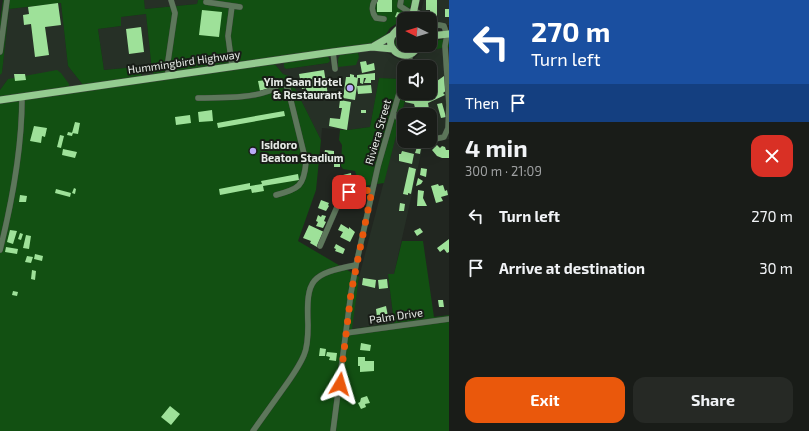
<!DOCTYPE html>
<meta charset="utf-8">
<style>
body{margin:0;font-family:"Exo 2",sans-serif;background:#262925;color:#f1f3f6;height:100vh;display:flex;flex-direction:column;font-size:15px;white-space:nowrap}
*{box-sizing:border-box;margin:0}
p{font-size:13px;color:#9fa1a2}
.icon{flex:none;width:22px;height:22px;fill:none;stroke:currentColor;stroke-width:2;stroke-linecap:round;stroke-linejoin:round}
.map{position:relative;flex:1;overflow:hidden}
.details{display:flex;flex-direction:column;background:#191c18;width:360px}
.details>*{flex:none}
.top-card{background:#1a4fa0;color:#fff;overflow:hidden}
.needle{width:26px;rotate:275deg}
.tools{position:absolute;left:397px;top:12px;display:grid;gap:8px}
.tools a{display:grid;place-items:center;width:40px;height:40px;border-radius:8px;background:#191c18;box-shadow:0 4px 16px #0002,0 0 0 1px #373a37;font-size:20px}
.pin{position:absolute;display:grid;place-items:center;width:34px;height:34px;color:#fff;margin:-17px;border-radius:8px;box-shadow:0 2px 6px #0006}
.me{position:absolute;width:44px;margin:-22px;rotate:7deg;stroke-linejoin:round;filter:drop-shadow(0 0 3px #0008)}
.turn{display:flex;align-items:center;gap:14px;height:84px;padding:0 16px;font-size:18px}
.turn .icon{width:52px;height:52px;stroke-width:2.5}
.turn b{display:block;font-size:28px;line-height:34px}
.then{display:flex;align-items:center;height:38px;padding:0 16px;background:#0003;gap:8px;font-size:15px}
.round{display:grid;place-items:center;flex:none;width:42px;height:42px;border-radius:12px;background:#262925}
.summary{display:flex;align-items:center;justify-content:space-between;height:68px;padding:0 16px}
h1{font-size:24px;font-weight:700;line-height:30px}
.primary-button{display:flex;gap:8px;margin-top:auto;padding:8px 16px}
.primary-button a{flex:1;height:46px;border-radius:12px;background:#ea580c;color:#fff;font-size:16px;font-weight:700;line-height:46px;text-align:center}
.primary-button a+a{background:#262925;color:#f1f3f6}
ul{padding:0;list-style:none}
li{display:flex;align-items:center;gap:12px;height:52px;padding:0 16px}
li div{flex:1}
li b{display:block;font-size:15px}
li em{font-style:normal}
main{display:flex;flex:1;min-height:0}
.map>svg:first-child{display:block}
.built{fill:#263026;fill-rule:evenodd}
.green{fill:#125012}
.building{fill:#9ee199}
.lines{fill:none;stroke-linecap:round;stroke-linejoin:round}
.minor-casing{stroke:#3d423c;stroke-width:6}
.major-casing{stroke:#3d423c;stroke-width:8}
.minor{stroke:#5d775b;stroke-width:5.5}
.major{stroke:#94cb90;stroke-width:7}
.route{stroke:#ea580c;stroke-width:7;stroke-dasharray:0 12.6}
.poi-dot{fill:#baaaf7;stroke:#181d17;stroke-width:1.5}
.labels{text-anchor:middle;stroke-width:4;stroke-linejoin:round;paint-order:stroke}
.street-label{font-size:11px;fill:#e7ebe7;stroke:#181d17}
.poi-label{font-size:11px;font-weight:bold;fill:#e7ebe7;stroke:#181d17;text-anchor:end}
</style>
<main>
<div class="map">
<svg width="449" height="431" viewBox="0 0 449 431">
<rect width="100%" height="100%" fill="#212620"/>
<path class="built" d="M144 0H198L197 4 145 9Z
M424 0H449V25L430 29V19H419Z
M61 3 68 66 83 85 69 87 8 79 0 90V75L2 72 9 9Z
M146 14 152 71 154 75 141 77 142 73 141 71 136 67 104 70 98 29 121 26 120 17Z
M449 47V139L423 145 394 274 388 275 394 323 351 329 359 277 407 93H430V67H412L414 59 420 52ZM404 115H430V141H404Z
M375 50 384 51 401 61 403 67 402 79 379 78 370 127 348 130 322 128 321 140 289 76 283 74 274 63 284 62 285 68 286 69 328 63 330 58 328 56 340 55 338 59 357 60 359 54 358 52Z"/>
<path class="green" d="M3 0H144L145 9 197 4 198 0H413L405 18 390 28 385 36 371 44 154 75 152 71 146 14 121 17V26L98 29 104 70 136 67 142 73 141 77 83 85 68 66 61 3 9 9 2 73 0 75V22Z
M401 32H404V45H413L407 51H401L395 45 396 36Z
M449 38V47L420 52 425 45H430V42Z
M358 52 359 57 356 65 338 67V59L340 55Z
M328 56 330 61 328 63 286 69 284 67V62Z
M274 63 283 74 289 76 321 140 316 190 298 241 359 277 352 329 394 323 388 274H394L402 241H423L434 317 449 315V431H0V103Z
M57 70 61 73 69 84V87L0 97V90L8 79Z
M379 78 402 79 401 86H404V93H407L384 183 356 187 357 177 355 171 343 169 341 166 342 145 339 140 340 130H348L370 127Z"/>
<path class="building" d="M377 0H392V12H377Z
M426 0H437V22H431L430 10H426Z
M58 3 61 25 45 27 49 55 35 57 31 24 24 25 23 15 29 14 28 7Z
M445 9H449V17H445Z
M202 10 222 12 219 37 199 35Z
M397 12 401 13 399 18 395 17Z
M141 27 144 52 129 54 126 29Z
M366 61 367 65 374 63 375 70 362 73 360 62Z
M324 70 328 95 307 97 306 88 302 89 299 74Z
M375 73V80H371V83H364L366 78H364L363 84 360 83V78H357V75Z
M14 74H25L26 80 15 81Z
M350 74 354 75V77L358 78 355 100 343 98 346 77H350Z
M444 76 446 78 447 90 443 93 445 95 428 103 430 115H417L414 104 405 102 407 93H430V86Z
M266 80 268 90 260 91 258 81Z
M371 85 372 93 358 94 357 86Z
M340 100 351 102 347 130 329 126 330 118 340 119 342 108H339Z
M442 103 446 117 441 118 437 104Z
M212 110 213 121 199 122 198 112Z
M361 110H366V113H361Z
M284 111 285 116 218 128 217 123Z
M190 115 191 123 176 125 175 117Z
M75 122 80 123 78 134 72 133Z
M34 126 47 128 45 137 42 136 41 143 30 141Z
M68 132 73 133 72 136 67 135Z
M60 135 64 136 61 148 57 147Z
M437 145 440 148 442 146 445 147 446 150H449V158H442L437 156 432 150Z
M417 147 421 148 420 154 415 153Z
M63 149 77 152 75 158 62 155Z
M325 150 334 151V157L324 156Z
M402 151 414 154 412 164 399 161V154H401Z
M334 161H340V167H334Z
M409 167 416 169 411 194 408 193V195L403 194Z
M421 168 427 169 426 177 420 175Z
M351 173 352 183 340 184 339 176Z
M298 174 299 180 263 186 264 191 252 193 251 189 220 195 219 189 250 183V186L262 184 261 181Z
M418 178 423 181 421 184 416 186Z
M438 184 439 186 443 185 445 191 447 190 448 195 441 197 443 201 436 203 431 186Z
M74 188 76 189 75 194 72 193Z
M56 189 71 193 70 197 55 193Z
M418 190 424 191 423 198 427 206H417Z
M20 195 27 196 26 202H19Z
M321 200 329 203 328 205 329 206 326 211 318 208Z
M400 203 405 204 404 211H399Z
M318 215 321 217 322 215 326 216 324 221 326 222 323 228 316 226 318 222 316 221Z
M341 224 349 229V227L355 232 350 242 340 237 343 232 338 230Z
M309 225 324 232 317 247 310 243 311 241 303 238Z
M420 228 423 232 417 236 414 231Z
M10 230 17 231 13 244 7 242Z
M20 233 23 234 21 240 18 239Z
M26 235 31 236 29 249 23 248Z
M449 239V252L447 253 444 249 440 252 437 248Z
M336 244 345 249 343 254 335 251 336 249 334 248Z
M6 247 18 249 17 254 5 252Z
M35 254 43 256 42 261 34 259Z
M27 256 33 257 31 263 25 262Z
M32 270 36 271 35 280 31 279Z
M363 278 376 280 375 288 362 285Z
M387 279 388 288 379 289 378 280Z
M13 291 18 292 17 296 12 295Z
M438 300H443L444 307H439Z
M386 306 388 316 379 318V316L377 317 376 309Z
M361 343 371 345 370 351 360 350Z
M320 348 326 349 325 356H319Z
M327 352 337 353 336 361 329 360 330 357 326 356Z
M358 357H365V361H374V371L360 372V366H358Z
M367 396 370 403 365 404 366 407 361 409 358 403 360 402 361 398Z
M170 406 180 414 171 425 161 417Z"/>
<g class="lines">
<defs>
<path id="minor" d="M375 0C371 6 372 13 376 18L384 19
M401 0 400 6 411 13
M206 2 240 7
M232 6 228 36 232 66
M413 10 422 15 423 19
M430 26 439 25 444 26 447 35 445 46 449 105 448 128 444 137 430 140
M0 52 7 0
M333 52 335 69
M407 67 411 54
M168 76V61L175 13 171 0
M198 98C221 97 247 99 269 91 274 89 277 85 282 83L285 84 288 89 306 162C304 186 299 189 276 195
M394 115 397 116 404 128
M419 141H425
M320 246 340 200C348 190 360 191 372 190
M0 250C12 202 22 146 22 97
M346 333 449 319
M253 431C263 417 273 403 283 389 291 378 299 367 304 355 308 346 308 335 308 325 306 278 311 274 356 265
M333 431 351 293 356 265 378 166 404 76"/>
<path id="major" d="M412 19 416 0
M404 24C400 28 395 31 392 36 384 52 411 65 418 45
M430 36 449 34
M374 46 393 35
M0 100 333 52 372 47 393 49"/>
</defs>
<use href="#minor" class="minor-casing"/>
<use href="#major" class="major-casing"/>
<use href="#minor" class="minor"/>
<use href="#major" class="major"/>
</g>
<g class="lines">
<path class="route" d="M340 384 351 293 372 190 349 192"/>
</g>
<g class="poi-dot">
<circle cx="350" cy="88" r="4"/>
<circle cx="253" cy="151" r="4"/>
</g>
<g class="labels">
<g class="street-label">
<text transform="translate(184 62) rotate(-8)" y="4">Hummingbird Highway</text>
<text transform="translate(378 132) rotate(-74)" y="4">Riviera Street</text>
<text transform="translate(396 316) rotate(-8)" y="4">Palm Drive</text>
</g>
<g class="poi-label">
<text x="342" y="86">Yim Saan Hotel<tspan x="342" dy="13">&amp; Restaurant</tspan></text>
<text x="261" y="149" text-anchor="start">Isidoro<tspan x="261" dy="13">Beaton Stadium</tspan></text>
</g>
</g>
</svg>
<div class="tools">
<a><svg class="needle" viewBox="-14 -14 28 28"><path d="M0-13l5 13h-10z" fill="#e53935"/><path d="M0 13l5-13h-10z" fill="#9fa1a2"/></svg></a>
<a><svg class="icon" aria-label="sound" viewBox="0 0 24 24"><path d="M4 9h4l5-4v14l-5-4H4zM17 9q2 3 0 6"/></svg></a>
<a><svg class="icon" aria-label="layers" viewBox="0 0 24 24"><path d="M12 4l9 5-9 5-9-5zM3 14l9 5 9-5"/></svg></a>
</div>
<div class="pin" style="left:349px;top:192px;background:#d93025"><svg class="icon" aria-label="arrive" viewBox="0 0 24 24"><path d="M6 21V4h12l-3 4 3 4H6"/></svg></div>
<svg class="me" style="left:340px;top:384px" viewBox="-20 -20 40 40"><path d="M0-17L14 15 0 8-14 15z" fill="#ea580c" stroke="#fff" stroke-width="4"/></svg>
</div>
<section class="details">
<div class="top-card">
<div class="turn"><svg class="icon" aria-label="left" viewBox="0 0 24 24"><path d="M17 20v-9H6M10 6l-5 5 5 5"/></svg><div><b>270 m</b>Turn left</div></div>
<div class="then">Then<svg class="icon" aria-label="arrive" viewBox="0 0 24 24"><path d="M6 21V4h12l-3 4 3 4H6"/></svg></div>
</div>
<div class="summary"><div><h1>4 min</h1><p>300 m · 21:09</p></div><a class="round" style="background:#d93025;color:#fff"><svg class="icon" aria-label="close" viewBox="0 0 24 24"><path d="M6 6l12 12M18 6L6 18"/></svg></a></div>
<ul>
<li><svg class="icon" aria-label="left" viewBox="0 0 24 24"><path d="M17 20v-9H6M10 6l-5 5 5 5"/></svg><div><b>Turn left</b></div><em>270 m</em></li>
<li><svg class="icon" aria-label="arrive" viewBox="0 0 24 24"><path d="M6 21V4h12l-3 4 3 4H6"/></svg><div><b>Arrive at destination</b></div><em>30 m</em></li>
</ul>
<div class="primary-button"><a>Exit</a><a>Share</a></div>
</section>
</main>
